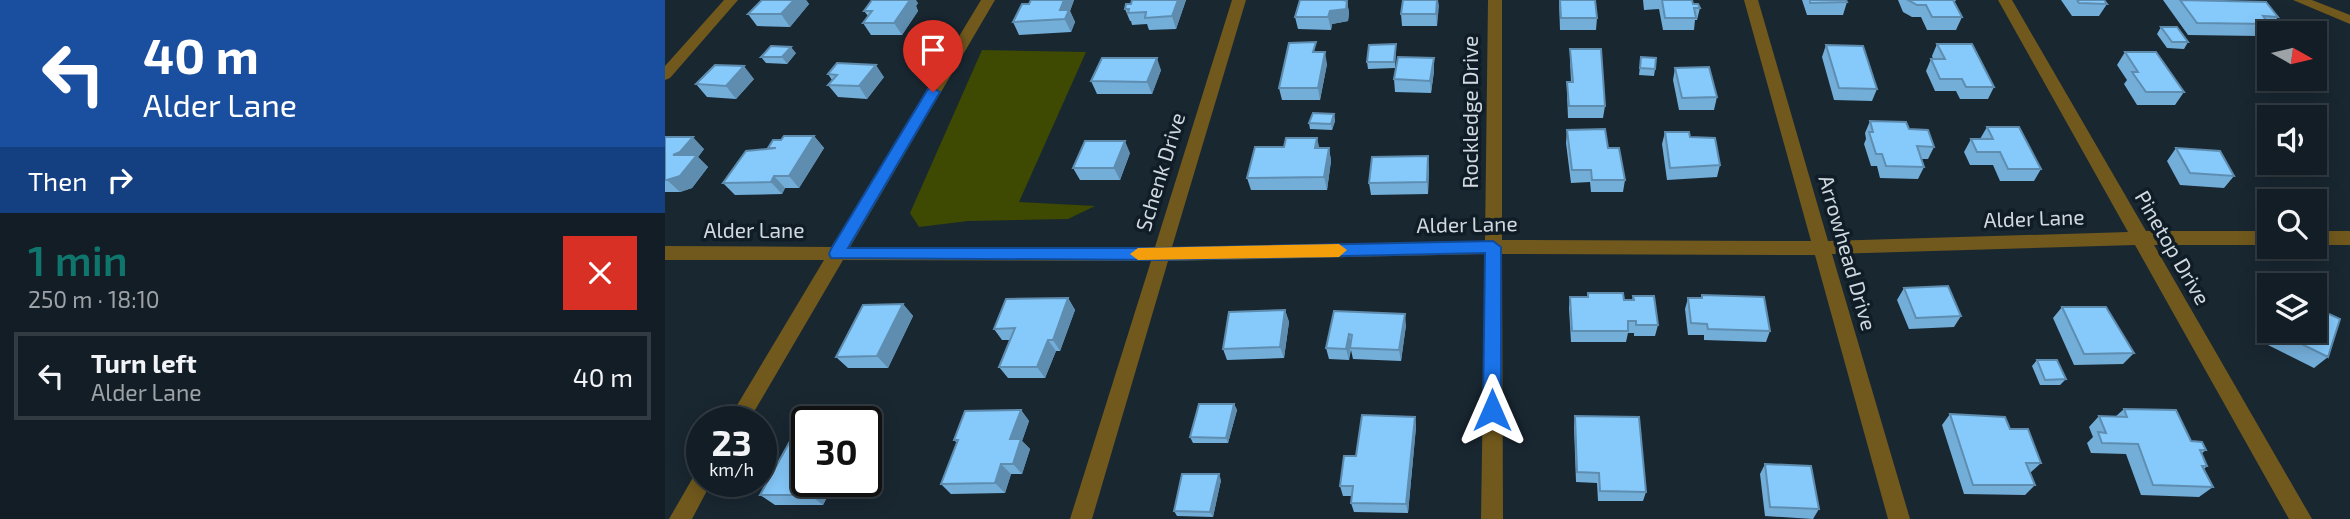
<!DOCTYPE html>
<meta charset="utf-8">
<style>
body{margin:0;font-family:"Exo 2",sans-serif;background:#1c262d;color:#f1f3f6;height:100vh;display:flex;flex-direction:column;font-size:26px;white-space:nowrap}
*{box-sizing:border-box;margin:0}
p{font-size:23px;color:#9da2a7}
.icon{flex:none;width:38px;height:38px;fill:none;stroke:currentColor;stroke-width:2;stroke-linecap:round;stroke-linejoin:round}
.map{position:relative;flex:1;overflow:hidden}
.panel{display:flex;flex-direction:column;background:#131d25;width:665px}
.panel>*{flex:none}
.guide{background:#1a4fa0;color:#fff;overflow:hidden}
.needle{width:46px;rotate:98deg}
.controls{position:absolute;left:1592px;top:21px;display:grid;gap:14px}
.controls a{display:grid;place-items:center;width:70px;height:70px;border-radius:0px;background:#131d25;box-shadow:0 4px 18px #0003,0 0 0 2px #323b42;font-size:35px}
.speed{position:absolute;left:21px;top:406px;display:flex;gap:14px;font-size:35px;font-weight:700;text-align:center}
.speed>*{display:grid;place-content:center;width:91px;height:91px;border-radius:50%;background:#131d25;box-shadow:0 4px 18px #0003,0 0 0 2px #323b42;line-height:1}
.speed small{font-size:18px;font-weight:400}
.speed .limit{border:4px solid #111;border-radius:10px;background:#fff;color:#111}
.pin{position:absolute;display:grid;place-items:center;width:60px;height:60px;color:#fff;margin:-72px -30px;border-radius:50% 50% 50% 0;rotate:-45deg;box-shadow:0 0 7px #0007}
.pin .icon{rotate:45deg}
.me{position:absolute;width:77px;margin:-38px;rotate:0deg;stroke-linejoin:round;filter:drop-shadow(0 0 5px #0008)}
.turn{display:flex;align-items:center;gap:24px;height:147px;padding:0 28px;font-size:32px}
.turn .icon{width:91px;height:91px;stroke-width:2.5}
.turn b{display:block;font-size:49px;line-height:60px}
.then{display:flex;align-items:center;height:66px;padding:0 28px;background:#0003;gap:14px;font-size:26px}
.round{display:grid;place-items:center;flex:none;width:74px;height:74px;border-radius:0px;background:#1c262d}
.overview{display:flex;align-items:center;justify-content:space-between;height:119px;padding:0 28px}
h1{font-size:42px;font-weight:600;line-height:52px;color:#0f766e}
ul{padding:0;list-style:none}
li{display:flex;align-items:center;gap:21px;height:88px;margin:0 14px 10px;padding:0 14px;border:4px solid #323b42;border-radius:0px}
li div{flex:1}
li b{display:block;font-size:26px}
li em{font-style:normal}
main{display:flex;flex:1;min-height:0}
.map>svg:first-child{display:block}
.green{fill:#3e4a01}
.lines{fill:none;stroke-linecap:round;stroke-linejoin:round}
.minor{fill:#71591d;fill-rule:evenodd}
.wall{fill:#73aed9}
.shaded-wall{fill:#5e8db0}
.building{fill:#86cafc;stroke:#5e8db0;stroke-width:2}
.route{fill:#1a73e8;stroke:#114b97;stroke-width:2}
.slow{fill:#f59e0b}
.labels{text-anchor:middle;stroke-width:7;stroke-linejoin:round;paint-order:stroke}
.street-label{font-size:21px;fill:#d1d9e0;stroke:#101d27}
</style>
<main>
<section class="panel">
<div class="guide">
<div class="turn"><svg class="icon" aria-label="left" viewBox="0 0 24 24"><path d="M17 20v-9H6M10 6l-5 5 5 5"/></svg><div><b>40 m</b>Alder Lane</div></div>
<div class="then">Then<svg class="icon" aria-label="right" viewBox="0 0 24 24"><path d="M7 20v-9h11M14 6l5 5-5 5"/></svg></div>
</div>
<div class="overview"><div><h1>1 min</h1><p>250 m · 18:10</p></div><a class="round" style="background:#d93025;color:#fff"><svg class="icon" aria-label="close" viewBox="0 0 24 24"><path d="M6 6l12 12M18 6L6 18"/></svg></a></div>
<ul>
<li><svg class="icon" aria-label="left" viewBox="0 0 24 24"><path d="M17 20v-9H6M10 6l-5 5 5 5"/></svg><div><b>Turn left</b><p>Alder Lane</p></div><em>40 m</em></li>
</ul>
</section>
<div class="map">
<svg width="1685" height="519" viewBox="0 0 1685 519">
<rect width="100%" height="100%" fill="#192731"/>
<path class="green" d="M317 50 421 52 354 202 430 206 403 219 303 221 254 227 245 213Z"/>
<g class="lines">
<path class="minor" d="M59 0H73L5 78 0 80V66Z
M316 0H330L185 247H490L567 0H581L507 247 820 241 823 0H837V240L1146 241 1079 0H1093L1163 241 1463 232 1333 0H1347L1481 231H1605V245H1489L1647 519H1624L1470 245 1167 254 1245 519H1223L1150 255 837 254 838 519H816L820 254 503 261 427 519H405L486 261 178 260 83 422H62L159 260H0V246L167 247Z
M1628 0H1647L1685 15V24Z
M1650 231H1685V245H1650Z
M37 471V481H47L27 519H4L30 474Z"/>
</g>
<path class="wall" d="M97 0H141L144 4 125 27 92 26 83 14Z
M366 0H409L405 11 410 22 406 32 354 35 348 22 364 4Z
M521 0 511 29 484 30 482 24 467 25 466 21H465L460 9 466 4Z
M738 0H773L772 26H737L736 14Z
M894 0H930L932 18 931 30H895Z
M978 0H1027L1028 4 1035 8 1032 20H1030L1029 30H998L994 9 979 10Z
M1137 0H1181L1182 2 1178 15H1142Z
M1233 0H1291L1289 3 1297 17 1291 30H1262L1256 17H1247L1238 12Z
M1396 0H1439L1442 4 1434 16H1407Z
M1498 0H1551L1613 17 1604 29H1600L1594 36 1523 35Z
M682 1 684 13 683 21 667 24 666 30 633 29 630 17Z
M253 3 251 6 253 11 237 35H206L198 23 203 16 199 11Z
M1496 27 1523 42 1519 49 1502 48 1492 34Z
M731 44V51L730 68 703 69 702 62Z
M1272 44 1329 87 1323 99H1295L1291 91H1270L1261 71 1266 59H1268L1267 56Z
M1161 45 1212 89 1207 101 1169 100 1157 57Z
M905 49 940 106 938 118H903L902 94V82H906L905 61Z
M652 52 662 64 655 100H617L614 88Z
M1460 52 1519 92 1510 105H1472L1459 84 1462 80 1452 65Z
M131 53 122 64 101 63 96 57Z
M976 57 990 69 989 76 974 75Z
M769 58V71L766 93 730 92 729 79Z
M1010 68 1052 97 1049 110H1014L1008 80Z
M496 70 487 94H432L426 81Z
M163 74 219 77 202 99 173 97 163 85 167 80Z
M89 79 71 99 42 97 31 84Z
M669 114 670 121 667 130 645 129 644 123Z
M1205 121 1244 129 1269 147 1263 159H1256L1259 167 1253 179 1215 178 1212 166H1206L1199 144 1201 139 1200 133Z
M1322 127 1376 169 1369 181H1335L1328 165H1305L1299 152 1306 139H1315Z
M902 130 943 148 960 180 958 192H926L925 182 906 183 901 143Z
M1000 132 1025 137 1055 165 1052 177 1002 180 997 144Z
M149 136 159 148 134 188H120L117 194 70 195 58 183 103 149 116 140Z
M0 137 39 149 33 157 43 167 27 188 15 192H0Z
M655 148H664L666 161 662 190H586L582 178Z
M1511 148 1569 176 1559 188 1515 185 1502 161Z
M465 153 455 180H415L408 168Z
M764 168 763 194 706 195 704 183Z
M1239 288 1296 316 1289 327 1244 329 1232 300Z
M1605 293V331H1650L1653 309 1663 357 1649 368 1603 345 1608 333 1592 326Z
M1037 295 1105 331 1101 342 1039 340V335H1023L1020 309 1023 298H1036Z
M968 296 993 325 990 336H969V333H963L961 342H906L904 308 905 297 967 300Z
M403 298 410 310 395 351H391L380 378H343L334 367 345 340H337L329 329Z
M238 304 248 316 223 368H183L171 357Z
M1397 307 1469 353 1458 364 1409 365 1388 318Z
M620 310 624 322 619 358 562 360 558 349Z
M669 311 741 325 736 361 688 359 686 350 684 360 664 359 661 348Z
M1372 360 1401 379 1395 385H1375L1367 366Z
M569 404 572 410 563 443H528L525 437Z
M1459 409 1526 441 1541 450 1536 454 1542 466 1539 469 1548 487 1534 497 1476 495 1461 454 1426 453 1422 443 1428 437 1424 427 1434 416 1450 417Z
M356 410 364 421 357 441 365 449 357 474H346L340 493 286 494 276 484 292 443 289 440Z
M1285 414 1345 429 1376 463 1365 473 1370 485 1360 495 1299 494 1277 425Z
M910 416 981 492 978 501H933L932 483 911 482 909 427Z
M750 417 751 427 743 513 689 512 686 503 687 496H678L675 486 691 456Z
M138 418H187L191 422H142V481H170L158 505H110L95 495Z
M1100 464 1154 509 1148 519 1100 516 1095 474Z
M556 480 548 517 512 516 509 511Z"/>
<path class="shaded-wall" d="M129 0H141L144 4 125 27 116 14Z
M241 0H251L253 3 251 6 253 11 237 35 229 23Z
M399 0H409L405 11 410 22 406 32 395 10Z
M513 0H521L511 29 507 16Z
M772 0H773L774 6 772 26 771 14Z
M682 1 684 13 683 21 667 24 666 30 663 17 665 11Z
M126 47 131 53 122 64 117 57Z
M660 52 662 64 655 100 653 88Z
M492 58 496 70 487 94 482 82Z
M769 58V71L766 93 765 81Z
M211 65 219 77 202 99 194 86Z
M79 66 89 79 71 99 61 86Z
M669 114 670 121 667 130 666 124Z
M149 136 159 148 134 188 124 176Z
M28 137 39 149 33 157 43 167 27 188 15 192 2 180 8 155Z
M652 138 655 150 650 148Z
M460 141 465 153 455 180 449 168Z
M664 148 666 161 662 190 659 177Z
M763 156 764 168 763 194 762 182Z
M109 176 120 188 117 194 106 182Z
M403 298 410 310 395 351 388 340Z
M238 304 248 316 223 368 212 356Z
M620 310 624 322 619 358 615 347Z
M740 314 741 325 736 361 734 350Z
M684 334 686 346 685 348 684 360 681 349Z
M383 340 391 351 380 378 372 367Z
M569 404 572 410 563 443 561 438Z
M356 410 364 421 357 441 365 449 357 474 348 464 345 439Z
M750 417 751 427 743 513 741 504Z
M201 439 209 446 201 463Z
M336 464 346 474 340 493 330 483Z
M554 474 556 480 548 517 545 512Z
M152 481H170L158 505 145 495Z"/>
<path class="building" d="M97 0H129L116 14H83Z
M207 0H245L229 23H198L207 11H199Z
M366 0H399L395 10H404L400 19 348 22 357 4H364Z
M467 0H513L507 16 480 18 481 12 463 13 464 9H460L461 4H466Z
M635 0H678L682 1 681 9 665 11 663 17H630Z
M738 0H772L771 14H736Z
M895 0H930L932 18H896Z
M997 0H1027L1028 4H1033L1035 8H1029L1031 18H1000Z
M1145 0H1181L1182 2 1145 3Z
M1243 0H1288L1297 17H1267L1261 5H1252Z
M1412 0H1439L1442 4 1414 3Z
M1515 0 1601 2 1613 17 1598 16 1604 24 1532 23Z
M1496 27H1512L1523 42H1507Z
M651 42 648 52H660L653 88H614L624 43Z
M731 44 729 62H702L704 45Z
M1272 44H1307L1329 87H1301L1297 79H1275L1266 59H1280Z
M1161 45 1198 46 1212 89 1174 88Z
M106 46 126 47 117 57H96Z
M905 49H936L940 106H904L902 82H908Z
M1460 52H1491L1519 92H1481L1467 72H1473Z
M733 57 769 58 765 81 729 79Z
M976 57 991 58 990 69 975 68Z
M437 58H492L482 82 426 81Z
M172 63 211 65 194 86 163 85 172 75 163 74Z
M50 65 79 66 61 86 31 84Z
M1044 67 1052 97 1017 98 1010 68Z
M648 113 669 114 666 124 644 123Z
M1205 121 1241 122 1244 129 1263 130 1269 147 1252 146 1259 167 1221 166 1217 154H1211L1204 132H1208Z
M1322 127H1354L1376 169H1343L1335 152H1312L1306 139H1328Z
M940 129 943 148H954L960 180H927L926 170H907L902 130Z
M1000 132H1024L1025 137 1050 138 1055 165 1005 168Z
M119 136H149L124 176H109L106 182 58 183 81 151 111 148H103L108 140H116Z
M0 137H28L15 152 8 155H32L15 176 2 180H0Z
M621 138H652L650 148H664L659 177 582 178 590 147H619Z
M420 141H460L449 168H408Z
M1511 148 1555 151 1569 176 1525 173Z
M763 156 762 182 704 183 707 157Z
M1617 282 1625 285H1616Z
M1283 286 1296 316 1251 318 1239 288Z
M923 293H958L959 300H969L968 296H989L993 325H971V321H963V331H907L905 297H923Z
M1037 295 1099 297 1105 331 1043 329 1042 324 1026 323 1023 298H1037Z
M1650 297 1656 299 1653 309 1675 319 1663 357 1616 334 1617 331H1650Z
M403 298 388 340H383L372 367H334L350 328 329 329 341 299Z
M238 304 212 356 171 357 198 305Z
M1397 307H1441L1469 353 1419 354Z
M620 310 615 347 558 349 564 312Z
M669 311 740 314 734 350 685 348 687 335 684 334 681 349 661 348Z
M1372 360H1392L1401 379 1380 380Z
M534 404H569L561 438 525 437Z
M1459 409 1511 410 1526 441 1537 442 1541 450H1535L1542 466H1537L1548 487 1488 485 1473 444 1437 443 1433 432 1441 433 1434 416 1462 417Z
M356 410 345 439H356L348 464H336L330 483 276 484 293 440H289L300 411Z
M1285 414 1340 417 1345 429H1363L1376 463H1361L1370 485H1308Z
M697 415 750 417 741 504 686 503 688 486H675L679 456H691Z
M910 416 974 417 981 492 935 491 934 473 912 472Z
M138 418H187L185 422H142V481H152L145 495H95Z
M1100 464 1146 466 1154 509 1105 507Z
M517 474H554L545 512 509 511Z"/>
<path class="route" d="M268 88 275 92 183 248H495L828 241 836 247V410L834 416 827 418 821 416 818 410 820 253 495 260 166 258 164 254 166 249 263 89Z"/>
<path class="slow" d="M674 244 682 250 674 257 473 260 465 254 473 248Z"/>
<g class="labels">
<g class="street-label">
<text transform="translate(806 112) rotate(-90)" y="7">Rockledge Drive</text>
<text transform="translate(496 172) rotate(-73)" y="7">Schenk Drive</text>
<text transform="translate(1369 219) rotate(-2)" y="7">Alder Lane</text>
<text transform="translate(802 225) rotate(-1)" y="7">Alder Lane</text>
<text x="89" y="238">Alder Lane</text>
<text transform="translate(1507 248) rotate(60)" y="7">Pinetop Drive</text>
<text transform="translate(1182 253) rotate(74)" y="7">Arrowhead Drive</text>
</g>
</g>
</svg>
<div class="controls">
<a><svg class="needle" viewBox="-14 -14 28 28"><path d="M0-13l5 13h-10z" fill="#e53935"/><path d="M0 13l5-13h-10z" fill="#9da2a7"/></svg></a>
<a><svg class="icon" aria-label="sound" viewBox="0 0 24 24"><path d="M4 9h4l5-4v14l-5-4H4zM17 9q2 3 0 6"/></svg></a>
<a><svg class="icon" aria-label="search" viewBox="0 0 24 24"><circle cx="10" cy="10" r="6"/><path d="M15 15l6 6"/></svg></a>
<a><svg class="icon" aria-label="layers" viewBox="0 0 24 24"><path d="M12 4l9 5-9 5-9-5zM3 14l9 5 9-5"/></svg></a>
</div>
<div class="speed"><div>23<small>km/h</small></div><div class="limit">30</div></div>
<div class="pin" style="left:268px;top:92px;background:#d93025"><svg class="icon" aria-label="arrive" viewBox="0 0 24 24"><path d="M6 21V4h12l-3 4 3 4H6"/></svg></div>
<svg class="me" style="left:827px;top:410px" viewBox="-20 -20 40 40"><path d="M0-17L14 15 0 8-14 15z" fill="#1a73e8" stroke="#fff" stroke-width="4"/></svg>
</div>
</main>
